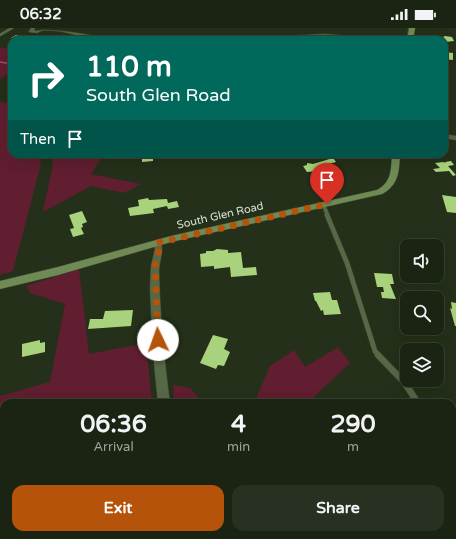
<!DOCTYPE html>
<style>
body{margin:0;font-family:"Varela Round",sans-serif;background:#283021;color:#f1f3f6;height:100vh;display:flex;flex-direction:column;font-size:15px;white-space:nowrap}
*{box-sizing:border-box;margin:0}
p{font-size:13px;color:#a0a4a0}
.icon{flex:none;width:22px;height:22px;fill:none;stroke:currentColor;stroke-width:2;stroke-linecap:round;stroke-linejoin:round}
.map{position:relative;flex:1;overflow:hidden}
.panel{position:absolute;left:0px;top:371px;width:456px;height:140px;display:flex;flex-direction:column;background:#1b2413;border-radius:12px 12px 0 0;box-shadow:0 4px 16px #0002,0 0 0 1px #394133}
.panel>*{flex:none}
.guide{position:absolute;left:8px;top:8px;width:440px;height:122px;border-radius:12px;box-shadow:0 4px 16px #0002,0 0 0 1px #394133;background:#00695c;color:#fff;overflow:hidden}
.controls{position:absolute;left:400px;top:211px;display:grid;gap:8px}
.controls a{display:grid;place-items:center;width:44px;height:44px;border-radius:8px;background:#1b2413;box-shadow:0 4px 16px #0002,0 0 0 1px #394133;font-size:20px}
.pin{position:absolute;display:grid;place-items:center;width:34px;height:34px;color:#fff;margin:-41px -17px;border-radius:50% 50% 50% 0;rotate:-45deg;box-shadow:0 0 4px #0007}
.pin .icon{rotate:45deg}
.me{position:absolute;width:44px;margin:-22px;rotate:357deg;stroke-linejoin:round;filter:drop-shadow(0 0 3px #0008)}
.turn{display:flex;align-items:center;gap:14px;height:84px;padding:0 12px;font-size:18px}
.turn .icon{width:52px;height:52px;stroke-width:2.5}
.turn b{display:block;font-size:28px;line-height:34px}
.then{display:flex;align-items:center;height:38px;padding:0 12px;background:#0003;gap:8px;font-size:15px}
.eta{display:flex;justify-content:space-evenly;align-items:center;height:68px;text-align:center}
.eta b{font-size:24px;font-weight:800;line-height:28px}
.button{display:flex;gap:8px;margin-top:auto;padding:8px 12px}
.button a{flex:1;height:46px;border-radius:12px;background:#b45309;color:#fff;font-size:16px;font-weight:800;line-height:46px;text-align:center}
.button a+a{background:#283021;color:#f1f3f6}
.status{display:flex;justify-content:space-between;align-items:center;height:28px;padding:0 20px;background:#1b2413;direction:ltr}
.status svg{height:11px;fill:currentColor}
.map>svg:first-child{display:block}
.green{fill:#601e30}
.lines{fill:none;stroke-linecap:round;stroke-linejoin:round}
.stream{stroke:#a84c62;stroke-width:1.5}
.building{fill:#a8d37c}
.lane-far3-casing{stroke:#414d37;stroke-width:3}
.lane-far2-casing{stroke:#414d37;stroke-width:4.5}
.lane-far1-casing{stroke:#414d37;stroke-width:5.5}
.lane-casing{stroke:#414d37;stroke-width:7}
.street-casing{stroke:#414d37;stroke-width:1}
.secondary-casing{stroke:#414d37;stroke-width:1}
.lane-far3{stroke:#576847;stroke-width:2.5}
.lane-far2{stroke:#576847;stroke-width:3.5}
.lane-far1{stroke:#576847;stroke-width:4.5}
.lane{stroke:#576847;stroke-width:6}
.street{fill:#576847;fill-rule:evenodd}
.secondary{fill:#6f8a54;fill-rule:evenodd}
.route{stroke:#b45309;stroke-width:7;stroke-dasharray:0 12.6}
.labels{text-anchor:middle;stroke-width:4;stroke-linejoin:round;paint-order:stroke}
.street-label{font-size:11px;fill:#dbe3d5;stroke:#243019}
</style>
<div class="status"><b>06:32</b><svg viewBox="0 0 49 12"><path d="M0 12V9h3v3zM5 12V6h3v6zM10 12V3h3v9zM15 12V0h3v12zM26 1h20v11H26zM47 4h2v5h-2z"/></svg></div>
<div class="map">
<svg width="456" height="511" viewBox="0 0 456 511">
<rect width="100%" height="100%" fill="#243019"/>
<path class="green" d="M0 19 12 22V24L5 30H12V47H6L0 51Z
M0 73 12 77V126H38L41 136 13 243 0 247Z
M51 126H76L77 131 93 126H104L91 146 141 156 124 165 91 158 43 184 53 136Z
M79 241 89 326 146 315 152 375H4V507H24L25 511H0V368L50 354 65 276 30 265 26 258Z
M338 319 350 335 313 370V375H254L270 338 294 322 305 339Z
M173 357 190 360 204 375H174Z
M279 507H367L366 511H278Z"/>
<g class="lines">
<path class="stream" d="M0 34 12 36"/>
</g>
<path class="building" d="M16 7 24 9 21 10 29 11 28 12H19L11 10Z
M445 8 452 9 454 13 445 14 443 9Z
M445 24 453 25V32L444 31Z
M142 126H153V133L142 134V131H138L139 127Z
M333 130 336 134 325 137 329 142 307 144 303 138 307 137V135L313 136Z
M451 133 454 137 448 138 456 147 453 148 449 143 436 144 433 141 440 140 435 135 443 134 446 135 445 134Z
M442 167 456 169V185L447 184Z
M148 170 149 172 167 171 168 175 177 173 179 179 168 181 167 178 153 181 154 185 130 188 128 180 139 178 138 172Z
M82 183 87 194 82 196 83 199 81 200 84 206 73 209 70 201 74 200 69 187Z
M217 221 228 222V225L241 224 243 240 256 239 257 247 231 249 230 239 214 241V238L201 239 200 226 206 225V223H213Z
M374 245 392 246 394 256H390L396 271 382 270 381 264H384L383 259H377Z
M330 264 332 272H337L341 286 324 287 323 282 321 283 316 273H315L313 265Z
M451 274 456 275V298H455L450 280 452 281Z
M133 282 131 298 88 301 90 291H103L105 283Z
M213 307 228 311 224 321 230 324 224 338 218 337 216 341 200 335Z
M40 312V315L45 314V324L22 329V316Z
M216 507H253L259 511H216Z"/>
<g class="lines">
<defs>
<path id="lane-far3" d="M0 7 12 0"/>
<path id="lane-far2" d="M323 176 328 188"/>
<path id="lane-far1" d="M327 187 347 235 375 323 379 328"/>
<path id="lane" d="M378 327 404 354 418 375"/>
<path id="street" d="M31 0H35L34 2 36 3C46 0 96 6 106 12H98L59 3 43 2 37 5 29 4Z
M325 6 385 11 387 12 325 8 234 12 236 11Z
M444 106 456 108V112L444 110Z
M157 212 160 213C165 223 159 232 159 243 160 287 164 331 170 375H158L153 325 150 261 151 238 155 221 153 215Z
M165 507H179L180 511H166Z"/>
<path id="secondary" d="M409 0H415L413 12H407Z
M392 126H400C399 143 399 157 382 166L171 214 58 247 0 261V253L58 239 171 208 377 162C392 154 391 141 392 126Z"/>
</defs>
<use href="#lane-far3" class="lane-far3-casing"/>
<use href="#lane-far2" class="lane-far2-casing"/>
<use href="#lane-far1" class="lane-far1-casing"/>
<use href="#lane" class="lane-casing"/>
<use href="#street" class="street-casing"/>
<use href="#secondary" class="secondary-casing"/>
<use href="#lane-far3" class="lane-far3"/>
<use href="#lane-far2" class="lane-far2"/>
<use href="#lane-far1" class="lane-far1"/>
<use href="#lane" class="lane"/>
<use href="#street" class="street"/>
<use href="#secondary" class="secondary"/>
</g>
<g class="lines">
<path class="route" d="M158 312 155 238 159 221 157 215 327 176"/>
</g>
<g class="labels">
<g class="street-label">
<text transform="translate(220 187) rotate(-13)" y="4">South Glen Road</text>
</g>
</g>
</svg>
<div class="controls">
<a><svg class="icon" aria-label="sound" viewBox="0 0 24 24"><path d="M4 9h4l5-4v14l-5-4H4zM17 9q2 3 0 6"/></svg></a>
<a><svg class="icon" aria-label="search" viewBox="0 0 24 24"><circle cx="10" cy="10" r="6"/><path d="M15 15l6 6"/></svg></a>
<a><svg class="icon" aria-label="layers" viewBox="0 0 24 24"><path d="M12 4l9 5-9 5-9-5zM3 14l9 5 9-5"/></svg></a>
</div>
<div class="pin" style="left:327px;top:176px;background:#d93025"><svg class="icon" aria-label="arrive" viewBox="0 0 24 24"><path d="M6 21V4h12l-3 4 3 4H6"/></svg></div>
<svg class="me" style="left:158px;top:312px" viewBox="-20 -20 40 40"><circle r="19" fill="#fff"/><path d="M0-13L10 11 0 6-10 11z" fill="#b45309"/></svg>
<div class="guide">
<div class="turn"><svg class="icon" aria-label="right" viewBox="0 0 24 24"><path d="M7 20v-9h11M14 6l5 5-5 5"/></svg><div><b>110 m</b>South Glen Road</div></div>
<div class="then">Then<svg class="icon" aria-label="arrive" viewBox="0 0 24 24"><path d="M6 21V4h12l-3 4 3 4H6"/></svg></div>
</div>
<section class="panel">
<div class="eta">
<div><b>06:36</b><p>Arrival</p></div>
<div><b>4</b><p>min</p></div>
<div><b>290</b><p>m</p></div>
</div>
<div class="button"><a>Exit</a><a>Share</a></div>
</section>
</div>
